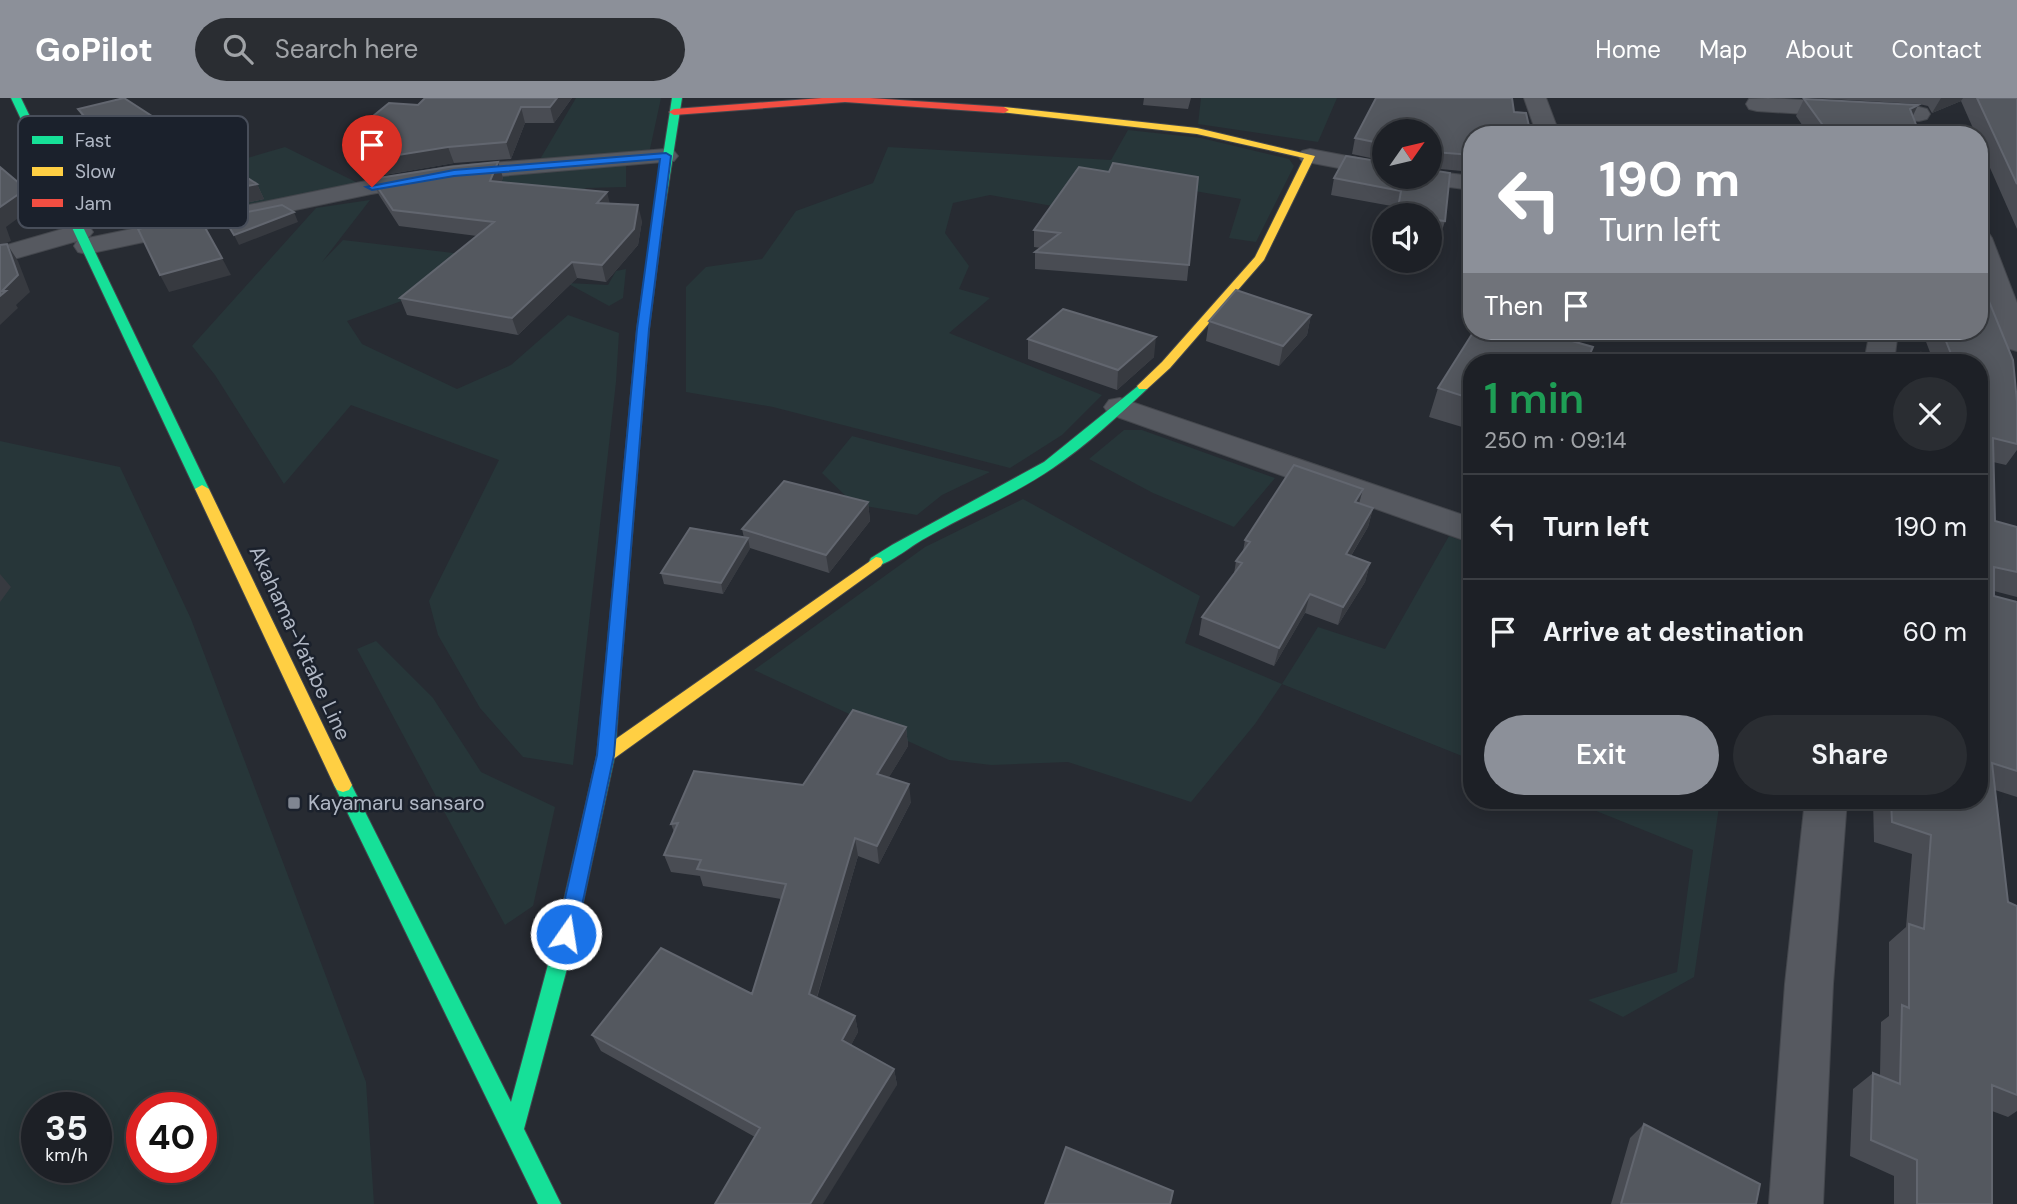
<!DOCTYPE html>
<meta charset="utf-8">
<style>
body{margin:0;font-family:"DM Sans",sans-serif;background:#2a2d32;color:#f1f3f6;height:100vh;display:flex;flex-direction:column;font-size:26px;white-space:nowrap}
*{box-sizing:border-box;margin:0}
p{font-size:23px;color:#a0a3a7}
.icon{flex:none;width:38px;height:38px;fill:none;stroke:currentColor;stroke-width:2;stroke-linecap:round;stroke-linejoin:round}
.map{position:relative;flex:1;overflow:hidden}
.sheet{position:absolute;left:1463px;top:256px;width:525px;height:455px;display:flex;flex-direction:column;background:#1d2026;border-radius:28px;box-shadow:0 4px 18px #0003,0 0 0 2px #3b3e43}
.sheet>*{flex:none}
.banner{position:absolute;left:1463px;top:28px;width:525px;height:214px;border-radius:28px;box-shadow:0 4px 18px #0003,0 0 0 2px #3b3e43;background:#8c9099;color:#fff;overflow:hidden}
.needle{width:46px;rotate:56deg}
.tools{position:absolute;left:1372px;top:21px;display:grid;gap:14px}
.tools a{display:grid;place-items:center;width:70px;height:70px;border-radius:50%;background:#1d2026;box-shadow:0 4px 18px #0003,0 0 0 2px #3b3e43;font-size:35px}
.speed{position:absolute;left:21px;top:994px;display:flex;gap:14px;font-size:35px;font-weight:700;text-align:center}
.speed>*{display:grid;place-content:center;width:91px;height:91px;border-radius:50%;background:#1d2026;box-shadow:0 4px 18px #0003,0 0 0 2px #3b3e43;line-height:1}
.speed small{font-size:18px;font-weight:400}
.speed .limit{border:10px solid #d22;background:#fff;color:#111}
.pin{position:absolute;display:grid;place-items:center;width:60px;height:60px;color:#fff;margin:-72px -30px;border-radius:50% 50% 50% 0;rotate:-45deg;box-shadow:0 0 7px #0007}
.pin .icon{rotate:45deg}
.me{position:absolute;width:77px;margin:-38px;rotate:13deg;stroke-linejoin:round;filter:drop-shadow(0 0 5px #0008)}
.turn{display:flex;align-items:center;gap:24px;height:147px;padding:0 21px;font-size:32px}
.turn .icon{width:91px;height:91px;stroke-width:2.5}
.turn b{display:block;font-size:49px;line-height:60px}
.then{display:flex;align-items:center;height:66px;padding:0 21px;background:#0003;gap:14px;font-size:26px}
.round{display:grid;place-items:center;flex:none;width:74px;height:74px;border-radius:37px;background:#2a2d32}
.summary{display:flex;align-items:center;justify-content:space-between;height:119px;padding:0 21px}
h1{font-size:42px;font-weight:600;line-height:52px;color:#1e9e55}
.cta{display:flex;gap:14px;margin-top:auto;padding:14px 21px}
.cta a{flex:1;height:80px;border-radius:42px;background:#8c9099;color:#fff;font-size:28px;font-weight:600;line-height:80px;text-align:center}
.cta a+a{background:#2a2d32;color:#f1f3f6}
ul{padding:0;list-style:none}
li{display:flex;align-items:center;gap:21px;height:105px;padding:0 21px;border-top:2px solid #3b3e43}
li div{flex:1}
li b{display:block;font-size:26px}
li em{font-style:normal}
header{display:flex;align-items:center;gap:42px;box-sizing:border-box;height:98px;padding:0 35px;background:#8c9099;color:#fff}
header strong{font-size:33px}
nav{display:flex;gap:38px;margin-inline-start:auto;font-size:24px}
.search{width:490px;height:63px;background:#2a2d32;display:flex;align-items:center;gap:18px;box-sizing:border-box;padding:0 24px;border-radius:38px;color:#a0a3a7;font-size:26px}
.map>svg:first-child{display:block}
.green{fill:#273639;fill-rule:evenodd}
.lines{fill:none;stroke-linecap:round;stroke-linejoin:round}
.street-casing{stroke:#44474d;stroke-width:2}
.fast-casing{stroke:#44474d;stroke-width:2}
.slow-casing{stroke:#44474d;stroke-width:2}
.jam-casing{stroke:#44474d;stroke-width:2}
.street{fill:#565960;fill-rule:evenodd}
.fast{fill:#16e098;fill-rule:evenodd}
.slow{fill:#ffcf43;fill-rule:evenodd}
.jam{fill:#f24e42;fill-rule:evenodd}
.wall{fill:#494c53}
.shaded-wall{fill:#373a40}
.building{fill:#54585f;stroke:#62666f;stroke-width:2}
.route{fill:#1a73e8;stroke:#114b97;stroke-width:2}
.poi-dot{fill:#808691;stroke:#1b212c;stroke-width:2.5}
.labels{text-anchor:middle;stroke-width:5;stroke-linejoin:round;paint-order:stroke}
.street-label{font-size:21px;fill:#b0b7c4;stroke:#1b212c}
.poi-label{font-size:21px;fill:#b0b7c4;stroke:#1b212c;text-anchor:start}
.key{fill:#1b212c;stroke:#484e5a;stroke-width:2}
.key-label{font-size:19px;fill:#b0b7c4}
</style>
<header>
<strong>GoPilot</strong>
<div class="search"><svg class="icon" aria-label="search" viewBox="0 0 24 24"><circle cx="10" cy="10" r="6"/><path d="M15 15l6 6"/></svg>Search here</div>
<nav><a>Home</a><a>Map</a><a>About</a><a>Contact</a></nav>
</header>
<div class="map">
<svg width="2017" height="1106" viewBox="0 0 2017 1106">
<rect width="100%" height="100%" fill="#272b32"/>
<path class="green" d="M576 0H661L650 51 643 54 539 63Z
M1201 0H1337L1318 44 1198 26Z
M1128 32 1201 40 1289 61 1294 68 1256 144 1229 140 1241 101 1154 86 1058 109 990 97 953 105 945 135 969 168 959 191 990 200 949 235 1102 297 1062 337 1010 370 773 309 686 294V189L706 169 762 161 796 113 873 85 888 49 1111 62Z
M285 49 358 85 137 132 125 113 143 107 137 97 176 86V81Z
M626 65V89L586 90 574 104 519 100 490 78Z
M370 102 322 164 343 142 513 162 347 223 362 246 457 291 511 267 568 217 619 235 616 284 573 667 523 659 480 610 438 537 429 503 499 362 351 307 284 386 215 277 192 248 316 110Z
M626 171 623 200 609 208 567 185 608 187 616 173Z
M1124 332H1142L1275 380 1234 429 1153 395 1089 361Z
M852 338 990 374 942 397 917 417 854 406 822 375Z
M0 343 120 369 191 521 366 984 374 1106H0ZM37 1010H96V1069H37ZM142 1010H201V1069H142Z
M1023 401 1200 498 1185 545 1282 586 1318 529 1385 551 1449 438 1472 446V662L1282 586 1255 626 1191 704 1068 664 991 667 949 662 754 572 925 449Z
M376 543 433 600 481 674 555 709 533 808 505 827 357 551Z
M1569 702H1720L1694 879 1623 919 1588 902 1677 874 1693 752Z"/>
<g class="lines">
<defs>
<path id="street" d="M1524 0H1546L1560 37H1537Z
M1768 0 1919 9 1927 11 1930 16 1927 21 1919 23 1757 13 1749 11 1746 6 1749 1Z
M666 51 674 53 678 58 674 63 454 82 371 96 87 156 78 154 74 148 77 143 0 165V149L80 126 89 128 93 134 88 140 371 82 454 68Z
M1310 51 1384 65 1386 79 1302 63 1298 58 1302 53Z
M1430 73 1472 78V92L1411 84 1408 79H1430Z
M1979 132 1988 134 1992 140 2017 205V253L2007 250 2002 244 1979 178Z
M1870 233H1898L1894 264H1864Z
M1120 300 1472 420V445L1109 316 1104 309 1109 302Z
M1805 702H1847L1833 886 1823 1106H1769L1785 886Z"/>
<path id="fast" d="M11 0H21L209 391 207 394 202 395 195 391Z
M672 0H682L663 122 658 125 653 122Z
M1143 284 1147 285V291C1118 318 1087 347 1053 370 1012 398 965 417 922 442 910 449 883 471 871 468L869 464 871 460 892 447 1044 364Z
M612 579 618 581 620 585 615 657 576 837 524 1031 561 1106H538L334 687 337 682 343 680 349 682 511 1004 556 837 597 657 604 585 606 581Z"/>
<path id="slow" d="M1004 9 1197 30 1315 58 1264 162 1170 270 1147 291H1139L1137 288 1162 264 1255 159 1304 60 1197 36 1001 14 999 12Z
M202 387 209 391 352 687 349 692 343 694 337 692 334 687 195 391Z
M876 459 881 460 883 464 881 468 612 662 606 664 600 662 597 657 600 652Z"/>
<path id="jam" d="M822 0H870L1004 9 1009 12 1004 15 845 4 674 17 669 14 674 11Z
M658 119 663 122 649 231 620 585 618 589H606L604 585 637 231 653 122Z"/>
</defs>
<use href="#street" class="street-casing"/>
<use href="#fast" class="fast-casing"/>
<use href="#slow" class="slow-casing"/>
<use href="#jam" class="jam-casing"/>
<use href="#street" class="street"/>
<use href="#fast" class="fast"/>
<use href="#slow" class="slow"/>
<use href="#jam" class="jam"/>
</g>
<path class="wall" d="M124 0 257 86 264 101 217 111 179 50 119 64 86 25 78 11Z
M572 0 554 25H525L511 61 454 65 367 80 352 57 345 41 418 7Z
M1144 0H1191L1188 11 1143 7Z
M1376 0H1512L1514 14 1526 15 1531 37H1472V74L1430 70V72V33H1384V63L1352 56 1355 40Z
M1812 0H2017V131L1979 45V37H1976L1961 3 1932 15 1928 8 1919 6Z
M1804 1 1918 7 1913 18 1920 37H1809L1796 18Z
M498 64 503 80 501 84 610 106 642 123 638 147 606 184 577 180 518 237 407 217 400 200 477 138 399 128 379 97 372 81Z
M1384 64 1445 123 1440 139 1430 138V117H1395L1397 109 1331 97 1334 80Z
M1109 74 1198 79 1187 183 1035 171V154L1041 150 1034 149V132Z
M1311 217 1307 237 1279 268 1206 243 1209 223Z
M1474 233H1537L1593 249 1588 263 1594 264H1472V332L1429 319 1438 290Z
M1922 233H1979L2017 304V352L2006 367 1993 364 1995 423 2017 429V499L1994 493V498L2017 504V699L1995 692 2008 804 2017 808V1013L2008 1019 1992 1013V1106H1894V1078L1850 1058 1853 991 1873 975 1880 977 1881 924 1889 918V844L1906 829 1912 756 1874 744 1873 702H1979V264H1916L1922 255 1931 257Z
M1028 241 1154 259 1117 292 1028 261Z
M1363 391 1359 405 1373 410 1368 429 1351 458 1370 465 1365 484 1338 527 1305 515 1274 568 1199 537 1202 519 1234 476 1236 463 1243 453 1245 442Z
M868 404 870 423 829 475 750 450 723 496 664 486 661 475 744 440 742 431Z
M906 629 908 648 889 679 911 704 879 766 858 758 817 900 855 918 858 934 851 947 894 971 897 987 755 1039 601 953 592 937 752 896 781 801 703 788 700 778 671 774 664 757 674 734 671 726 803 687Z
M1644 1026 1756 1106H1611L1630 1040Z"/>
<path class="shaded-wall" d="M557 0H572L554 25 550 9Z
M1941 0H1963L1961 3 1932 15Z
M1918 7 1909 25 1910 11Z
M521 9 525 25 511 61 506 44Z
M171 36 179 50 119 64 111 49Z
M448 49 454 65 367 80 361 63Z
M498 64 503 80 495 99 490 83Z
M257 86 264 101 217 111 209 96Z
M26 91 36 107 6 129 11 143 0 148V109Z
M607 94 611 110 597 105Z
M638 107 642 123 638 147 606 184 602 167Z
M294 114 298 124 239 147 234 137Z
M7 146 18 163 30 194 16 207 18 210 0 227V198Z
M222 160 231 177 169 194 160 177Z
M572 164 577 180 518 237 512 220Z
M1311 217 1307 237 1279 268 1283 248Z
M1156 239 1154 259 1117 292 1118 272Z
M1363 391 1358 409 1355 404Z
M868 404 870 423 829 475 826 457Z
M1373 410 1368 429 1341 474 1346 456Z
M748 440 750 451 723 496 721 485Z
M1370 465 1365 484 1338 527 1343 509Z
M0 476 11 489 0 504Z
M1310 496 1305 515 1274 568 1279 550Z
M906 629 908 648 880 694 877 676Z
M909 686 911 704 879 766 877 748Z
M855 740 858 758 813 912 809 896Z
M855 918 858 934 846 957 842 942Z
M894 971 897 987 823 1106H810Z"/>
<path class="building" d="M124 0 257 86 209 96 171 36 111 49 78 11Z
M425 0H557L550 9H521L506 44 448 49 361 63 345 41 389 5 418 7Z
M1376 0H1512L1514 14 1526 15 1531 37H1472V57L1434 54 1432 60H1430V33H1384V46L1355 40Z
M1977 0H2017V86Z
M1804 1 1918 7 1910 11 1920 37H1830Z
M1346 58 1384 64V79H1430V72L1450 75 1445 123 1430 121V117L1397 116 1401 93 1334 80Z
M498 64 490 83 607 94 597 105 638 107 634 131 602 167 572 164 512 220 400 200 494 124 393 112 372 81 449 69Z
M1113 65 1198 79 1189 167 1035 154 1060 135 1034 132 1079 69 1109 74Z
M0 69 26 91 0 109Z
M282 107 294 114 234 137 223 119Z
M198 117 222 160 160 177 138 131Z
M7 146 18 177 2 193H6L0 198V147Z
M1236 192 1311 217 1283 248 1209 223Z
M1979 195 1986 196 2013 262 2017 304V346L1993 340 1995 423 2017 429V474L1994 469V498L2017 504V673L1992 665 2008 804 2017 808V997L1992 987V1106H1917V1062L1871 1042 1873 975 1900 986 1902 907 1909 910V826L1924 831 1931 737 1892 724 1891 702H1979V264H1925L1922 255 1953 261 1942 233H1979Z
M1063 211 1156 239 1118 272 1028 241Z
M1474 233H1537L1593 249 1587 263 1594 264H1472V301L1438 290Z
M1294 367 1363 391 1355 404 1373 410 1346 456 1370 465 1343 509 1310 496 1279 550 1202 519 1242 465 1236 463 1250 444 1245 442Z
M784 383 868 404 826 457 742 431Z
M690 430 748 440 721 485 661 475Z
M853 612 906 629 877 676 909 686 877 748 855 740 809 896 855 918 842 942 894 971 810 1106H715L760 1030 592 937 661 850 752 896 786 786 697 771 701 762 664 757 678 725 671 726 694 673 803 687Z
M1644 1026 1760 1086 1756 1106H1621Z
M1066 1049 1173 1093 1170 1106H1045Z"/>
<path class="route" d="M666 55 671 58 649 231 614 657 576 836 573 843 566 845 559 843 557 836 597 657 637 231 660 61 454 78 372 92 366 89 454 72Z"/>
<rect class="poi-dot" x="287" y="698" width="14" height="14" rx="3.5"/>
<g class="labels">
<g class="street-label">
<text transform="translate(300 545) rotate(65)" y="7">Akahama-Yatabe Line</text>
</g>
<g class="poi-label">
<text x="308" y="712">Kayamaru sansaro</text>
</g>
</g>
<rect x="18" y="18" width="230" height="112" rx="10" class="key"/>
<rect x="32" y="38" width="31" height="8" fill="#16e098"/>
<rect x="32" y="69" width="31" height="9" fill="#ffcf43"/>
<rect x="32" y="101" width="31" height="8" fill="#f24e42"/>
<g class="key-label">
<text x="75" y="49">Fast</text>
<text x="75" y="80">Slow</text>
<text x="75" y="112">Jam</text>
</g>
</svg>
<div class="tools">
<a><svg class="needle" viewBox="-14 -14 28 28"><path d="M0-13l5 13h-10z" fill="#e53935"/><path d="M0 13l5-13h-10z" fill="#a0a3a7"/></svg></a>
<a><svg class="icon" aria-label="sound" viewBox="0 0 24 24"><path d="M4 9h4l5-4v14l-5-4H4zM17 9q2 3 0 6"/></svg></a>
</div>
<div class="speed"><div>35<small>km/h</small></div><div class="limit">40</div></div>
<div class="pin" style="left:372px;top:89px;background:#d93025"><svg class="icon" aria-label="arrive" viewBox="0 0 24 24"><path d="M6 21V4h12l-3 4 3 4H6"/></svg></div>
<svg class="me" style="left:566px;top:836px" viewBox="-20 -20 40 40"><circle r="17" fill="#1a73e8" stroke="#fff" stroke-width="3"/><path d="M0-11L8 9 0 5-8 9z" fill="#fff"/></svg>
<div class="banner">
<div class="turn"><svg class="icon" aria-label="left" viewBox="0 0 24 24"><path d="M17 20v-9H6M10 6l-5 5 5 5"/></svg><div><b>190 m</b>Turn left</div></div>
<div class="then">Then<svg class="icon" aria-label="arrive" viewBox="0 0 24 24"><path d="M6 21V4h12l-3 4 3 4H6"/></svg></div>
</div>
<section class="sheet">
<div class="summary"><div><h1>1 min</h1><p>250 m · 09:14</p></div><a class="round"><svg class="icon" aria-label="close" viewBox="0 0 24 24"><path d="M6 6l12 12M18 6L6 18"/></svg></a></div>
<ul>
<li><svg class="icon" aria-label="left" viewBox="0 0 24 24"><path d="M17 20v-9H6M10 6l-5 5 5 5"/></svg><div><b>Turn left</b></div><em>190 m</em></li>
<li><svg class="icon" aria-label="arrive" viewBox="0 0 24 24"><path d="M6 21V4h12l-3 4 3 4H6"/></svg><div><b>Arrive at destination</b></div><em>60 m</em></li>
</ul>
<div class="cta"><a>Exit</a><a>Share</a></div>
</section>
</div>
